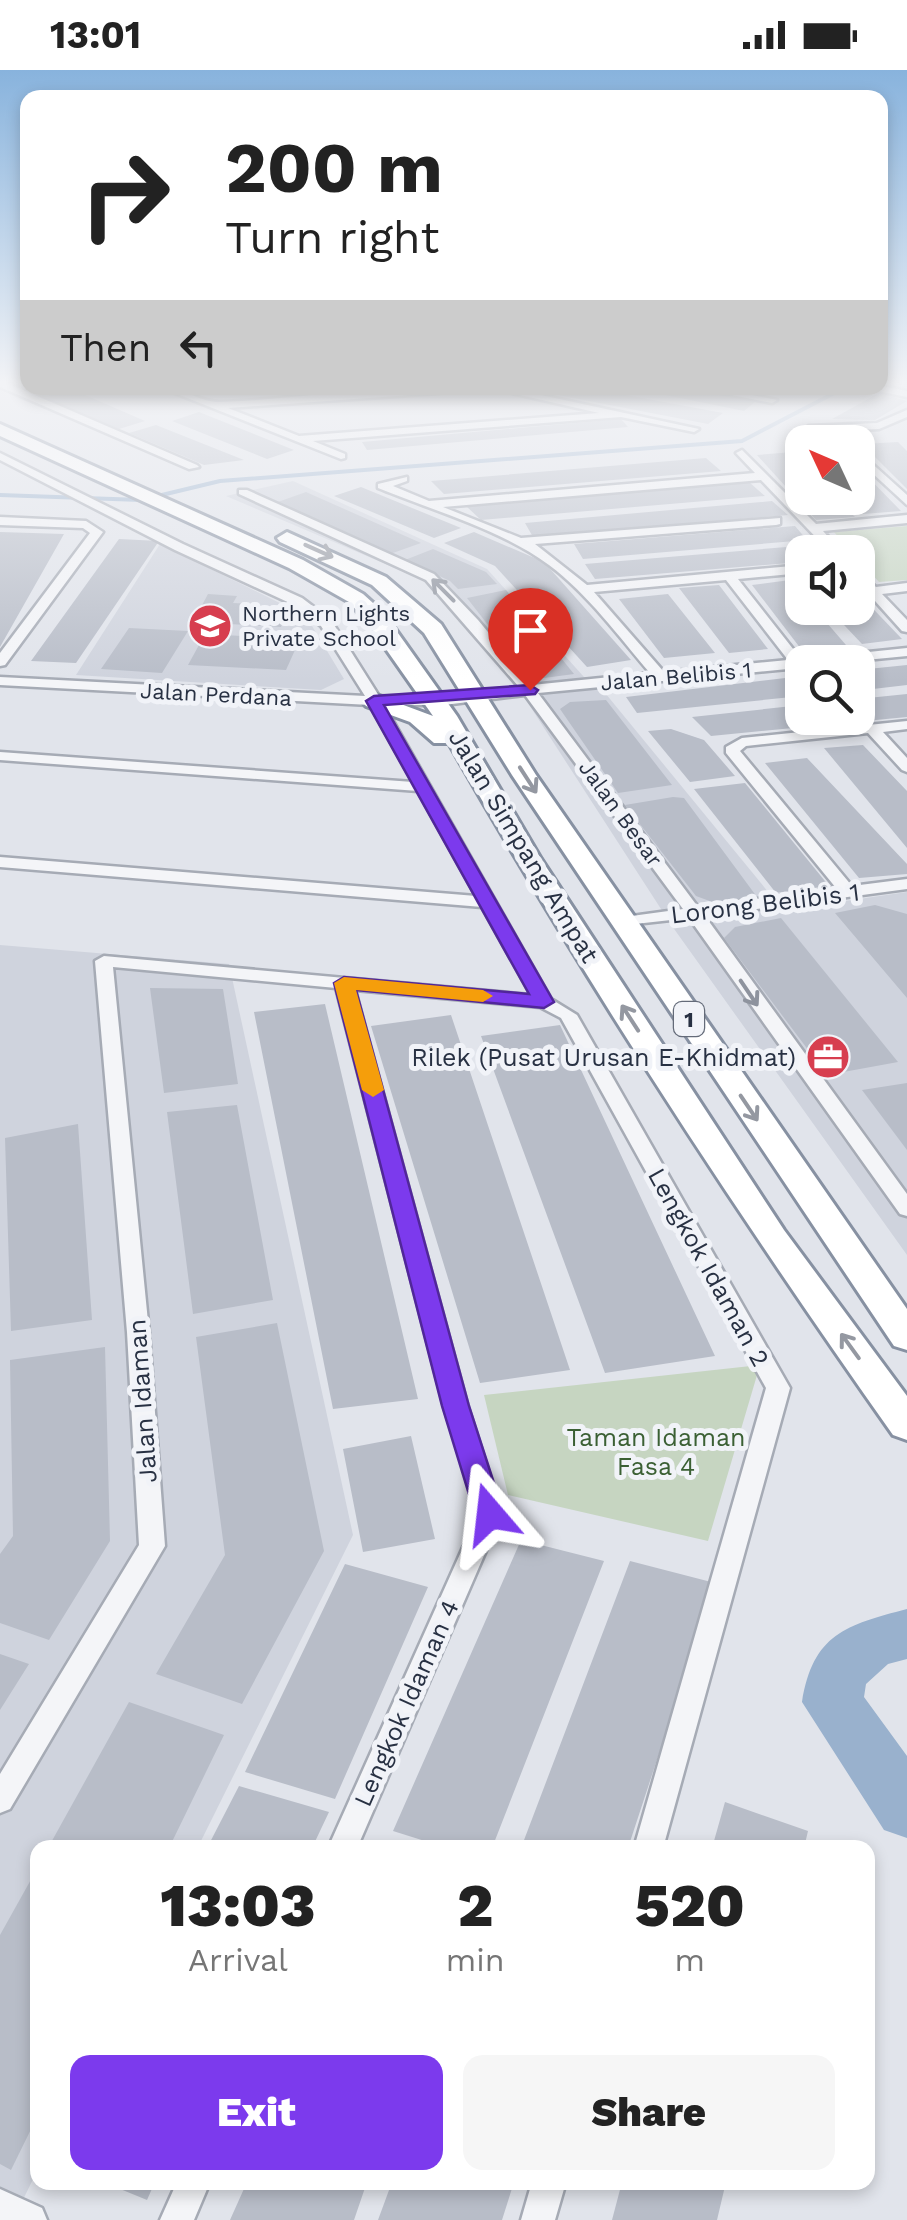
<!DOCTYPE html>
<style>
body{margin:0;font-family:"Work Sans",sans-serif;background:#f6f6f6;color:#222;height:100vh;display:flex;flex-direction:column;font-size:38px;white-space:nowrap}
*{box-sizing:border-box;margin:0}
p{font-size:32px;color:#767676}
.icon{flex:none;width:55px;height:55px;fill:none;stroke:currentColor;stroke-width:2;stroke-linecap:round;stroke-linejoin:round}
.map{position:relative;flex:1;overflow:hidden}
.side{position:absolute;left:30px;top:1770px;width:845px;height:350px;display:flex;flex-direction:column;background:#fff;border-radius:20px;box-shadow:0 5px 15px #0003}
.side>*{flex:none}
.hud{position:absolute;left:20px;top:20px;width:868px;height:305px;border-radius:20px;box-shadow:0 5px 15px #0003;background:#fff;color:#222;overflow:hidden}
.needle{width:65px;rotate:314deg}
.fabs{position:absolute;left:785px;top:355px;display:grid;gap:20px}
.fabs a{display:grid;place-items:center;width:90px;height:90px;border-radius:20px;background:#fff;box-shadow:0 5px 15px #0003;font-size:50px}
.pin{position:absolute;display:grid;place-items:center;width:85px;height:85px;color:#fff;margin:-102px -42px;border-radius:50% 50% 50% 0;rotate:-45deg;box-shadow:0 0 10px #0007}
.pin .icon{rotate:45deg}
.me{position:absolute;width:110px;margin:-55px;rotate:343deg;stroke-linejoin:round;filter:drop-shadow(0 0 8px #0008)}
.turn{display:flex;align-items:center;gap:35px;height:210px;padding:0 40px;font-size:45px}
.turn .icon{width:130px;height:130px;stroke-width:2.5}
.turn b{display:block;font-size:70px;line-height:85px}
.then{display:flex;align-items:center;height:95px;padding:0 40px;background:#0003;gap:20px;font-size:38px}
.eta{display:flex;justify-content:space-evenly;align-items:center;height:170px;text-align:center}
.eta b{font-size:60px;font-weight:800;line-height:70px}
.button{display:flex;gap:20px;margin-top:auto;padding:20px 40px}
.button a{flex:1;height:115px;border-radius:20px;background:#7c3aed;color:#fff;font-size:40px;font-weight:800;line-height:115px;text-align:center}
.button a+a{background:#f6f6f6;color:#222}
.status{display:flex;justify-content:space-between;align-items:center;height:70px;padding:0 50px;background:#fff;direction:ltr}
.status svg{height:28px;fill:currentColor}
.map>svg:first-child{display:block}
.built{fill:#cfd3dd}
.green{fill:#c6d5c1}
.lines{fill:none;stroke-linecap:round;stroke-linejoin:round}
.stream{stroke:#99b1cd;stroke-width:4}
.river{fill:#99b1cd;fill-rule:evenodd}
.building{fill:#b8bdc8}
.minor-casing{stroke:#a6abb5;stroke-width:5}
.trunk-casing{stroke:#8791a2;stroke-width:6}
.minor{fill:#f4f5f8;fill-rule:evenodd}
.trunk{fill:#fff;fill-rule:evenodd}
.oneway{stroke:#9498a1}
.oneway2{stroke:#8e939e}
.route{fill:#7c3aed;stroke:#51269a;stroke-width:2.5}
.slow{fill:#f59e0b}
.labels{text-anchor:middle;stroke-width:10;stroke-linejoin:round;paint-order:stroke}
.far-poi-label{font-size:22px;fill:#283143;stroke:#f1f3f8;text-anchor:start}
.far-street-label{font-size:22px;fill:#283143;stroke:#f1f3f8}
.shield{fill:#f1f3f8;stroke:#646b79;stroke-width:2.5}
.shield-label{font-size:22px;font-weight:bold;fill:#283143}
.street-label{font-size:25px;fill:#283143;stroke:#f1f3f8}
.poi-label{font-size:25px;fill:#283143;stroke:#f1f3f8;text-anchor:end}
.park-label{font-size:25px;fill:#3b6034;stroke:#f1f3f8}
</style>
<div class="status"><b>13:01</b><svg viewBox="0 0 49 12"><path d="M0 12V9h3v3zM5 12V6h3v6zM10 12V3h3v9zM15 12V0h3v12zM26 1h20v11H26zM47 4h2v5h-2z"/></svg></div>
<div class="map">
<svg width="907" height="2150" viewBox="0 0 907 2150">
<rect width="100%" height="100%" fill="#e1e4eb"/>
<path class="built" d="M293 411 487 499 584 607 601 618 783 840 907 822V1185L672 856 515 613 430 513 226 426Z
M160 474 306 546 344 609 321 620 76 605Z
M0 875 229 894 353 1465 198 1777 38 1778 37 2101 13 2150H0Z"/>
<path class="green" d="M907 456V510L879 512 858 489V482H852L834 462Z
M760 1295 708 1471 508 1425 484 1325Z"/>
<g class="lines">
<path class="stream" d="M0 425 141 430 220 411 742 371 844 318"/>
<path class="river" d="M907 1539V1589L888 1594 866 1614 864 1627 907 1686V1768L884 1760 802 1632C813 1564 846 1555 907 1539Z"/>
</g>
<path class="building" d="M31 318H69L145 351 119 359 28 320Z
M563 318H588L723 343 708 354 553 324Z
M631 318H685L756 331 744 341Z
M879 323 907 331 875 350 832 349Z
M199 342 294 380 267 389 172 351Z
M621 349 628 357 367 380 362 372Z
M156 355 244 390 204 395 129 363Z
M898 372 907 381V419L862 374Z
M793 382 802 392V428H836L855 447 816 450 757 385Z
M706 388 721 401 444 424 431 411Z
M858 397 901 441 863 444 847 428H858Z
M749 412 765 426 481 450 466 436Z
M361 417 461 458 434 468 334 426Z
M306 422 421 473 390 484 275 433Z
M772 431 788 445 533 467 525 453Z
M795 456 807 470 583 489 574 474Z
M0 462 64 464 0 577Z
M474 462 544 492 631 590 587 597 495 496 444 473Z
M119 469 159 471 76 593 31 591Z
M811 475 817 482H802V492L595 509 585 494Z
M433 479 486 502 497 514 458 519 450 511 405 490Z
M790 510 802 525V538H814L846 575 801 579 752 515Z
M719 515 768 579 729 583 679 518Z
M506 520 574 604 544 608 527 605 467 528Z
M858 523 902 569 862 574 828 538H858Z
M208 524 237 526 233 533 259 534 284 549 281 557 193 552Z
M668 524 715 583 664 588 619 529Z
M129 558 188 561 162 603 101 599Z
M205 564 300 569 286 600 188 595Z
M907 595V615L873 619 858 600Z
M802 606V626L637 643 626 627Z
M907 624V647L711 666 692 647 802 635V648H858V629Z
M606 630 672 715 618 723 560 639 570 632Z
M671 659 704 670 735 706 690 712 648 661Z
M863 675 907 721V778L824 678Z
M807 688 907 794V804L859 808 765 693Z
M745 713 829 816 776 823 694 719Z
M673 727 684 728 757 827 715 833 696 826 625 735Z
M875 835 907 844V928L835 843Z
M781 848 898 992 827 1005 724 868 735 857Z
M150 918 223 919 238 1014 164 1023Z
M325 934 418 1329 333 1339 254 942Z
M451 945 570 1300 480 1313 371 956Z
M560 955 715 1286 605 1303 481 966Z
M907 1013V1080L862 1020Z
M237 1035 273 1230 193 1244 167 1042Z
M78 1054 92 1250 11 1261 5 1068Z
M277 1253 324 1481 242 1634 156 1604 225 1485 196 1267Z
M105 1277 110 1471 49 1570 0 1553V1484L13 1466 10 1290Z
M411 1366 435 1469 363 1482 343 1379Z
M521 1470 604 1491 492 1778H447L393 1761Z
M630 1491 715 1513 628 1778H521Z
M345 1494 428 1517 335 1729 245 1702Z
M0 1584 29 1594 0 1640Z
M129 1632 224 1665 169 1778H48Z
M239 1716 329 1742 312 1778H207Z
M725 1732 808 1761 804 1778H712Z
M38 1797V2045L11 2100 0 2094V1865Z
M103 2112H155L147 2130Z
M247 2112H367L354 2150H230Z
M392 2112H514L502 2150H378Z
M622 2112H726L717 2150H612Z"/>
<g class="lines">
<defs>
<path id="minor" d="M0 310 197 395 199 397 189 399 0 317Z
M882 316 907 321V327L878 321Z
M162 318C183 317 201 333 221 332 304 329 389 313 471 318L466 321 228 338 299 366 599 343 490 318H508L699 359 694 362 621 347 313 371 345 384V388L341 389Z
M697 318H717L777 330 772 333Z
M907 340V347L879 359 809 362 804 359 809 356 877 353Z
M742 380 816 454 907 445V453L823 461 842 482H830L761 410 443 437 521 468 780 448V454L776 455 535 474 587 515 802 495V503L738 509 801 589 907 578V586L845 592H802V597L798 598 538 623 698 837 836 818 726 683V677L742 668 907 651V659L883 662 907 688V702L902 700 868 663 746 676 740 681 852 816 907 809V819L705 846 907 1124V1146L900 1144 689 848 617 856 614 852 617 848 683 839 525 625 444 635H384L551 929 577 945 790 1318 663 1778H634L766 1318 561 948 540 937 355 920 468 1337 502 1444 357 1778H328L478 1444 444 1337 336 918 113 897 149 1262 165 1476 10 1739 0 1743V1704L139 1475 127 1262 95 891 104 886 531 925 482 837 0 797V787L476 826 418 721 0 690V682L413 712 370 635 0 615V607L365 626 321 556 292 534 175 480 0 390V383L183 474 302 528 331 550 379 626 444 627 519 617 426 510 239 424V420H247L434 504 478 550 532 615 650 603C619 567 588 524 549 495 500 459 434 441 378 418V414L407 407V411L393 416 429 431 755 403 736 383ZM726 510 788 590 664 602 594 522Z
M858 381 907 425V435L858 390Z
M0 447 86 451 103 462 5 595 0 596V583L90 463 83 458 0 455Z
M858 501 876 517 907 513V521L882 524 907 550V562L902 561 858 512Z
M177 2112H210L194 2150H160Z
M532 2112H566L555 2150H521Z
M0 2119 42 2138 47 2150H0Z"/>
<path id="trunk" d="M0 354 303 490 363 524 383 542 457 646 541 789 784 1160 907 1326V1370L893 1365C735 1141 585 912 449 673H434L410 652 366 636 362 631 374 624 433 646 367 552 349 532 289 498 0 366Z
M287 462 386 507 441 554 536 705 907 1239V1280L894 1276 512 705 424 563 372 515 280 472 277 468Z"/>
</defs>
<use href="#minor" class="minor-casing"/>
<use href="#trunk" class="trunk-casing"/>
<use href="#minor" class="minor"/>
<use href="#trunk" class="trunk"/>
</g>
<defs><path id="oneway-shaft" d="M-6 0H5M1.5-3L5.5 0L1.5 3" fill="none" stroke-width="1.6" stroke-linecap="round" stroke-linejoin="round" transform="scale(2.5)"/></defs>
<g class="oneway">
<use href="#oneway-shaft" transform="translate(319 481) rotate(24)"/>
<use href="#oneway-shaft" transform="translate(528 710) rotate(57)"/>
<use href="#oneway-shaft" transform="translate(630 948) rotate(-123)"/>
<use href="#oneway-shaft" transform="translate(749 1038) rotate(56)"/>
<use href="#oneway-shaft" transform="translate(850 1276) rotate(-126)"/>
</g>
<g class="oneway2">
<use href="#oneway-shaft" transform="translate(443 520) rotate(-135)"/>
<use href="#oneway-shaft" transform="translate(749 923) rotate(56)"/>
</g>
<linearGradient id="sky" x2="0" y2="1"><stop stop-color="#88b3dd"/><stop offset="0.51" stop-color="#f2f3f6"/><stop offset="1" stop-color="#f2f3f6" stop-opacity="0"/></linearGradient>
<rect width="907" height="611" fill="url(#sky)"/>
<path class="route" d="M530 615 538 620 535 624 384 635 554 932 544 938 356 920 469 1336 504 1444 499 1451 490 1455 480 1451 475 1444 442 1336 334 913 344 907 529 924 366 631 374 626Z"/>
<path class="slow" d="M344 907 483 920 493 926 483 932 356 920 384 1020 373 1027 362 1020 334 913Z"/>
<defs>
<symbol id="school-disc" viewBox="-11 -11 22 22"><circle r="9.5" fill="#d73e4f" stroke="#f1f3f8"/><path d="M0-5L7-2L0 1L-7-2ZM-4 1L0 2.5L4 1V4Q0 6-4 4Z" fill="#fff"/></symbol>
<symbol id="office-disc" viewBox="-11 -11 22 22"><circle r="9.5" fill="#d73e4f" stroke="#f1f3f8"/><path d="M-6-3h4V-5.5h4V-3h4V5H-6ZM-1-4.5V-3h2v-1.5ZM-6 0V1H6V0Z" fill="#fff"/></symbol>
</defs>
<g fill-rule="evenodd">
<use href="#school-disc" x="185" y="531" width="50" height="50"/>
<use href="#office-disc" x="803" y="962" width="50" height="50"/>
</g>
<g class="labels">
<g class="far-poi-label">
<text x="242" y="551">Northern Lights<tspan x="242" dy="25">Private School</tspan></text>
</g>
<g class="far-street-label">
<text transform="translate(676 606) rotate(-5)" y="8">Jalan Belibis 1</text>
<text transform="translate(216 624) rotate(3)" y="8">Jalan Perdana</text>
<text transform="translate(621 743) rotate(54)" y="8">Jalan Besar</text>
</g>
<rect class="shield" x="674" y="932" width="30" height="34" rx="8"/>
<g class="shield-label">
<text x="689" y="957">1</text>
</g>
<g class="street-label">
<text transform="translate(524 776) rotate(59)" y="9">Jalan Simpang Ampat</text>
<text transform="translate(765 833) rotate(-7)" y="9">Lorong Belibis 1</text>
<text transform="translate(709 1197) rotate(61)" y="9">Lengkok Idaman 2</text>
<text transform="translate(142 1331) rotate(-94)" y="9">Jalan Idaman</text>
<text transform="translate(406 1633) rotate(-66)" y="9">Lengkok Idaman 4</text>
</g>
<g class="poi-label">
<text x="796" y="996">Rilek (Pusat Urusan E-Khidmat)</text>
</g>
<g class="park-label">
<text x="656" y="1376">Taman Idaman<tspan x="656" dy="29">Fasa 4</tspan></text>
</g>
</g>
</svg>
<div class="fabs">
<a><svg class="needle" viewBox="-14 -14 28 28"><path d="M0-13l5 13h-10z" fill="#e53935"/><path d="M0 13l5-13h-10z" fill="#767676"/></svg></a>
<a><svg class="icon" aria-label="sound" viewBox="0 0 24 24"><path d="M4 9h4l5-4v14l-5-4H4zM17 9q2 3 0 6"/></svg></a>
<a><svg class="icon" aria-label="search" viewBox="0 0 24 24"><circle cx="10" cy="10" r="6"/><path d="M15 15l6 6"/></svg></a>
</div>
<div class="pin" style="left:530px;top:620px;background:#d93025"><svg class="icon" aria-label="arrive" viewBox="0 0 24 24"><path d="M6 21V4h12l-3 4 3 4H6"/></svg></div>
<svg class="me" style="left:490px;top:1444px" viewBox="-20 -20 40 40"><path d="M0-17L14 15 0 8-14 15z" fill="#7c3aed" stroke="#fff" stroke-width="4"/></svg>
<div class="hud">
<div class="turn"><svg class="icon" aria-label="right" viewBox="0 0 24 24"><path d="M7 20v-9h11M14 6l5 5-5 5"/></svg><div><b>200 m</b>Turn right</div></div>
<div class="then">Then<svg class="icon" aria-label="left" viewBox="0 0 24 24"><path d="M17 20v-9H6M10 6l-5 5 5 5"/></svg></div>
</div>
<section class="side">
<div class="eta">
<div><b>13:03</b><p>Arrival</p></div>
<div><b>2</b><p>min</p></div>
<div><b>520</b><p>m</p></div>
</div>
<div class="button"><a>Exit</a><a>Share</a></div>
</section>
</div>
